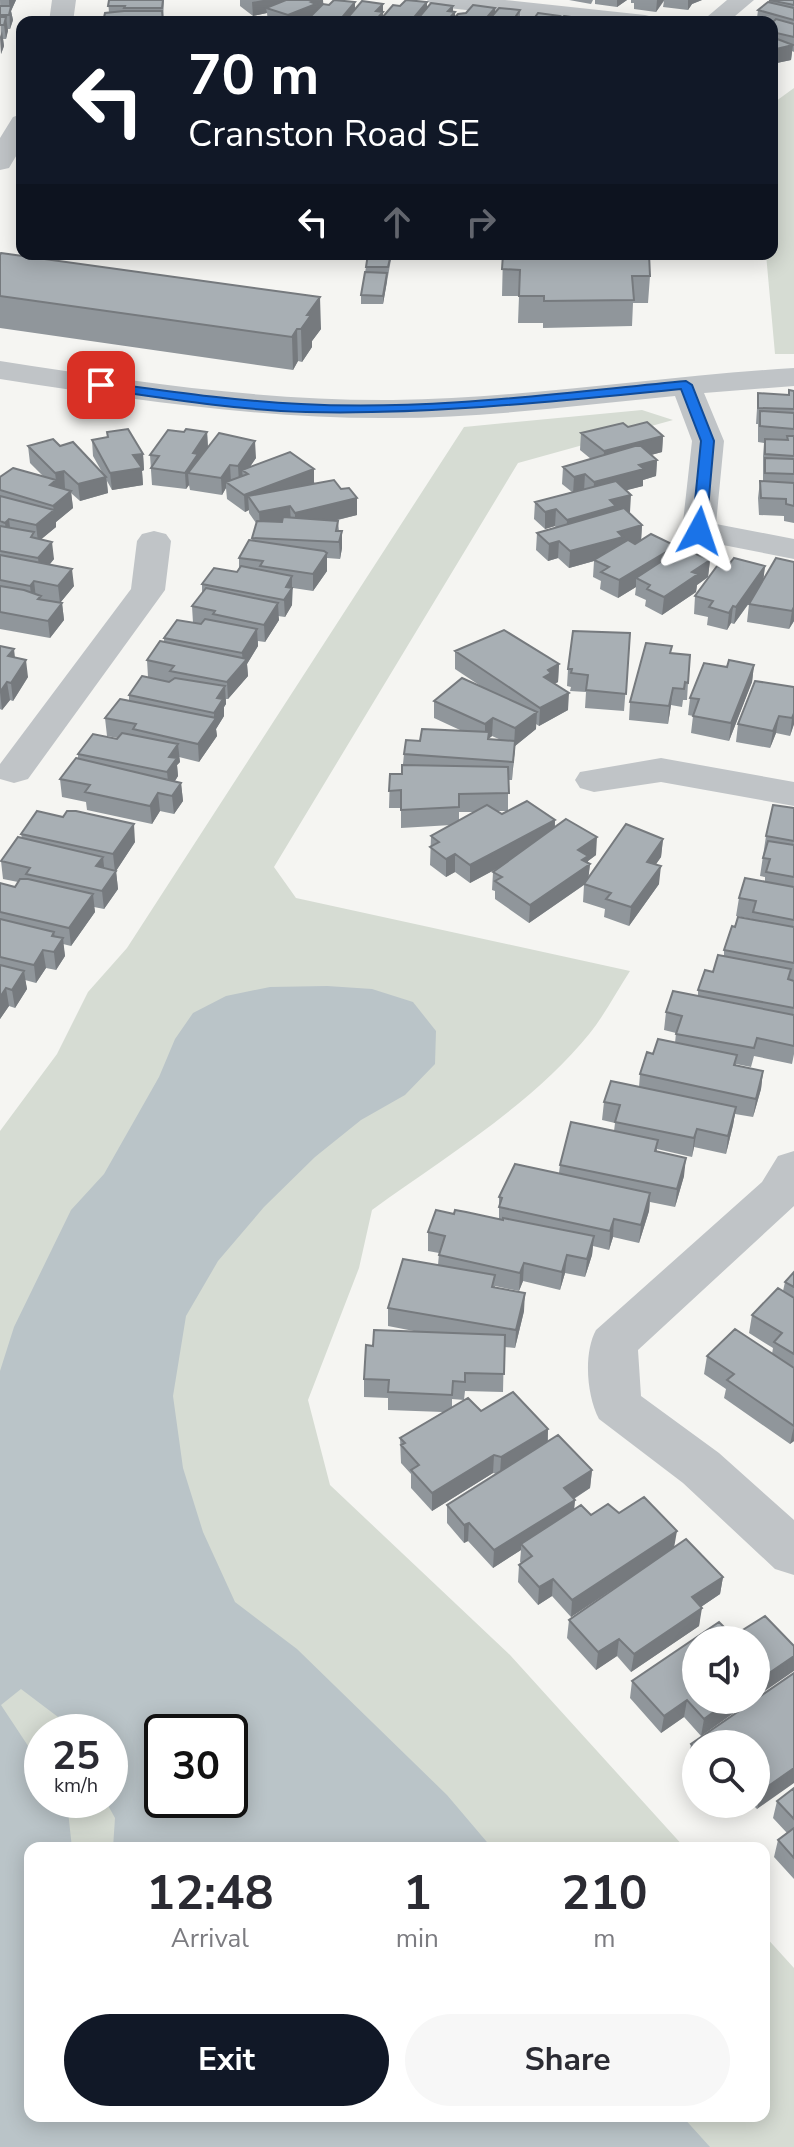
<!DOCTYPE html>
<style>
body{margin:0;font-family:"Nunito Sans",sans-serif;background:#f7f7f7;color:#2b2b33;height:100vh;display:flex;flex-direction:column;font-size:30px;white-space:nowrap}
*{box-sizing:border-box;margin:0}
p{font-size:26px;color:#7c7c81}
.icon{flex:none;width:44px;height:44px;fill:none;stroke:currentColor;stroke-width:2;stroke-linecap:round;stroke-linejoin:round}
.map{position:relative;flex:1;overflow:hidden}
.panel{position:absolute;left:24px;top:1842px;width:746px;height:280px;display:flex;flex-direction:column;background:#fff;border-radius:16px;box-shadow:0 4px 20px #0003}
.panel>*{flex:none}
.banner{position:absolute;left:16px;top:16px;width:762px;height:244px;border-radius:16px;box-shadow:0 4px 20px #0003;background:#111827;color:#fff;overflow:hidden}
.fabs{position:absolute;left:682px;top:1626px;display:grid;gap:16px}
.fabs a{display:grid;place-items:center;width:88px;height:88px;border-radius:50%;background:#fff;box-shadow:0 4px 20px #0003;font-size:40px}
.speed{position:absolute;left:24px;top:1714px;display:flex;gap:16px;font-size:40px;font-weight:700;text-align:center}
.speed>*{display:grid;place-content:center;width:104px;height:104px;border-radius:50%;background:#fff;box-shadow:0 4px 20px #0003;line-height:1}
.speed small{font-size:20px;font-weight:400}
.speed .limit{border:4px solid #111;border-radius:12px;background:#fff;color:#111}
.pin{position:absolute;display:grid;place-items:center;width:68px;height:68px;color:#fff;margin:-34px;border-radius:16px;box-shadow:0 4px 12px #0006}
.me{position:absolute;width:88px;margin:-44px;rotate:5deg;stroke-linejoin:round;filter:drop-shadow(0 0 6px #0008)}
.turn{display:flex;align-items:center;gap:28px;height:168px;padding:0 40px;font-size:36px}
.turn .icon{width:104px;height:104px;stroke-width:2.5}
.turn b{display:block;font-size:56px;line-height:68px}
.lanes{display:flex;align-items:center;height:76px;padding:0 40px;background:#0003;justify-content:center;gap:40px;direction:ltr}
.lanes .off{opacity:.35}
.eta{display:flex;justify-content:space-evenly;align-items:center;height:136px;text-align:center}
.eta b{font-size:48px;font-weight:700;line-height:56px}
.cta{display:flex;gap:16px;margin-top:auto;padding:16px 40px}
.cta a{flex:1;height:92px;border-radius:48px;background:#111827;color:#fff;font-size:32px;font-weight:700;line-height:92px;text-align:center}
.cta a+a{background:#f7f7f7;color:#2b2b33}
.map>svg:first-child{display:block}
.green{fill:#d6dcd3;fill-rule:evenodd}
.water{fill:#bac4c8;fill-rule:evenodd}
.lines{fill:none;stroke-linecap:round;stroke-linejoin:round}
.street{fill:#c0c4c7;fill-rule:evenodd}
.wall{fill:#90969b;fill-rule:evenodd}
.shaded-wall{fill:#767a7e}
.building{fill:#a8afb4;stroke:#767a7e;stroke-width:2}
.route{fill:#1a73e8;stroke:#114b97;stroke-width:2}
</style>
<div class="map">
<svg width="794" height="2147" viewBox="0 0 794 2147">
<rect width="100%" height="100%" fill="#f5f5f2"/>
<path class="green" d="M794 88V354H775L766 254H772V104Z
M642 410 673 420 518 463 274 867 296 898 630 971C617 991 605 1014 590 1033 532 1105 446 1156 372 1210L359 1268 308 1400 330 1485 510 1655 685 1848H30V2116H764V1935L794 1968V2147H0V1131L57 1054 88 992 127 948 464 427ZM42 1732H110V1800H42ZM162 1732H230V1800H162Z"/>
<path class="water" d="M327 986 372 989 413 1002 436 1031 435 1064 405 1095 361 1120 315 1157 264 1207 218 1261 186 1316 173 1396 183 1468 203 1532 235 1602 297 1649 447 1795 492 1848H113L115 1818 105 1800H110V1732H67L58 1717 21 1689 1 1705 42 1767V1800H61L68 1811 72 1848H30V2116H682L710 2147H0V1371L14 1327 71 1210 104 1174 159 1077 175 1039 193 1013 226 996 270 987ZM162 1732H230V1800H162Z"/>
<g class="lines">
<path class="street" d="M52 0H76L73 22H49Z
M427 0H505L645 15 653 17 657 22H578L439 7 431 5Z
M727 0H754L728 22H701Z
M22 114V146L9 168 0 170V138L13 117Z
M0 361C130 381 261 401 393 400 528 398 660 376 794 368V386L704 393 724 441 716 524 794 539V559L687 538 682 531 692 441 675 396C580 405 486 418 391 418 260 419 130 399 0 379Z
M154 531 166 534 171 541 165 590 28 779 14 783 0 779V764L131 589 137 541 142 534Z
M661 758 794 782V806L661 782 594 792 580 788 575 780 580 772Z
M794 1151V1206L638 1350 641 1396 719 1453 794 1520V1575L775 1569 683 1483 599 1419C587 1396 583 1354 596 1330L762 1182 778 1156Z"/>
</g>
<path class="wall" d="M0 0H16L11 11 13 20 10 29H8L6 39H3L4 46 1 54Z
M108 0H164L163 22H104L109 13Z
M240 0H323V4L355 9 383 4V16L400 6 427 2V7L453 12 455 18 520 10V22H310V21L306 22H268L267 13 253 16 240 6Z
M569 0H593L591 4Z
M595 0H627L617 7 595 4Z
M631 0H702L692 4 688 10 663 7 664 1 656 12 634 9V3H631Z
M769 0H794V52L792 51 791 60 772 64V22L757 18 758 10 769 2Z
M392 254 383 304H361V295L366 267Z
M503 254 650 276 648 303H633L632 326 543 328V323H518L519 296H502Z
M0 255 321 329 312 341V347L302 362 298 361 293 370 0 328Z
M789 390 794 391V523L784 521V516L759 515 758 498 760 481H763V456L764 443 758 442V424H756L758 393 788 395Z
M628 427 663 436 662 452 651 455 657 460 656 476 643 480V486L626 490 630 512H628L642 525 641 540 675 553 710 560 708 577 697 585 696 592 662 615 645 606 646 600 635 595 636 587 618 598 600 589 601 581 593 577 594 561 569 568 558 558 548 561 536 550 537 533 556 528 555 526 545 529 534 519 535 502 572 492 562 484 563 467 591 459 580 450 581 433Z
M107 432 143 454 144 470 142 471 143 485 112 490 107 481 108 493 80 501 71 493 73 508 56 522V527L41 539 54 559 50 564 74 586 60 603H62L64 620 50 638 0 629V477H44L30 463 28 446H60L102 472 93 456 92 440 107 437Z
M184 432H207L208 447 256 458 249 467 341 489 357 498V515L334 521H338L339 531 342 548 340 559 327 558V571L313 591 293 588 292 605 285 617 278 616 279 620 265 642 258 641V646L247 664 248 676 228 699H226V704L224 707V716L216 729 217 736 199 762 179 757 180 762 177 765 178 776 175 781 181 783 183 801 174 814 160 811 152 824 87 810 86 802 62 797 60 779 78 759V754L117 739 118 738 107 736 105 718 129 701V695L148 677 147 660 164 642V638L193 623 192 606 202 593V584L237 572 239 568V558L252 540 256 523 249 513V510L245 512 227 499 226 488 222 495 190 490 189 485 186 489 152 485 150 455Z
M794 562V621L789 629 747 622 749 604 755 595 734 624 731 623 727 630 707 625 708 617 694 614 695 596 726 568 765 566 763 580Z
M630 633 624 711 585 708 586 692 570 691 571 687 567 686 568 669Z
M0 646 15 658 28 677 13 701 10 700 2 710 0 709Z
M455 651 559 664 558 682 554 684 568 710 539 726 536 724V729L515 746 512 780H508V811H497L502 814 555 820V827L596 855 588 861V863L590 864 588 878 663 839 661 857 656 864 659 884 629 926 604 917 605 909 583 902 584 885 529 923 495 899V891L492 890 493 872 500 867 470 883 455 872 446 877 430 865 431 836 451 825 401 828V808H389L390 774H402L404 754 420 741 460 730 434 718V701L482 687 455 669ZM492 736 501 740 488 739ZM459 812H475L459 821Z
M671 653 688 683 687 700H683L682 707 671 705 668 724 629 720 630 702Z
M754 665 752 682 729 741 691 733 693 716 688 715 690 698 727 667Z
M794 687V724L790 736 776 733 770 748 736 742 738 724Z
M794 808V1054L792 1064 754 1056 751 1067 736 1064V1065L763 1071 761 1089 753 1117 735 1114 733 1125 726 1154 694 1147 692 1157 657 1149V1151L684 1176 675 1207 650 1202 649 1211 639 1243 613 1237 609 1250 593 1246 592 1255 585 1277 565 1273 560 1290 523 1281 519 1291 495 1286V1288L524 1311 515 1348 504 1347 503 1392 465 1391 464 1400 452 1399V1407L481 1411 548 1429V1441L592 1470 590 1488 574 1499 575 1500 574 1510 591 1515 619 1513 723 1577 720 1594 701 1607 699 1626 631 1672 617 1656 596 1670 567 1638 569 1620 641 1570 571 1617 552 1596 538 1605 518 1582 519 1565 521 1563 520 1562 521 1550 493 1568 468 1541 464 1543 447 1523V1505L497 1474 493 1473 432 1511 411 1488V1474L401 1463 400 1438 443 1412 388 1410V1398L364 1397V1379L373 1346 419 1332 388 1326V1308L438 1265 439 1253 428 1251V1232L454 1214 499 1219V1197L559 1173 560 1165 614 1131 615 1123 602 1120 604 1102 639 1087 640 1074 653 1054 675 1043 676 1033 664 1030 666 1012 698 996V990L724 957V950L735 927 752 919 736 916 739 898 765 881V877L760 876 766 836Z
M21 834 135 842 116 871 118 889 104 909 94 907 95 912 71 946 63 944 65 956 56 970 46 968 36 983 25 980 27 989 15 1008 9 1006 0 1019V883L15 887 18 882 3 879 1 861 22 838Z
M794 1272V1441L790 1444 724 1398 726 1389 704 1374 707 1356 772 1354 773 1348 749 1333 752 1315 783 1291 785 1282Z
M794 1673 757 1809 752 1804H756V1744H696V1770L688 1761 691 1744Z
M632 1681 752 1700 701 1736 684 1717 661 1733 630 1698Z
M794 1788V1879L774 1857 778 1840 787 1833 773 1818 777 1801Z"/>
<path class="shaded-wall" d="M9 0H16L11 11 13 20 10 29Z
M263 0H306L266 8 267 13 253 16 252 2Z
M316 0H323L324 11 310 17V21L306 22H288V15Z
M617 0H627L617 7Z
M657 0H664L656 12Z
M688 0H702L692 4 688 10Z
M355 2V16L344 22H340V20Z
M427 2V16L422 22H411Z
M383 4V19L381 20V22H374L376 11Z
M453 6V14L455 12V22H446L448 11Z
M495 8V22H483Z
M6 17 8 31 6 39 4 25Z
M2 31 4 46 1 54 0 37Z
M793 45 791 60 772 64V50Z
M387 273V281L383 304V296Z
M320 297 321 329 312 341V347L302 362 301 329 307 315Z
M297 329 298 361 293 370 292 337Z
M207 432 208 449 188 473 189 485 186 489 185 473 193 453Z
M663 436 662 452 603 468 604 451Z
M255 441 256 458 246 473 242 470 243 478 239 483 238 466Z
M143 454 144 470 142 471 143 485 112 490 110 473 133 455Z
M657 460 656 476 643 480V486L593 499 594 482 639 465Z
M230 465 231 482H226V488L222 495 221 478Z
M314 469V486L248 496 249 510 245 512 244 495Z
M64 471 65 488 58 490 50 485 56 480 55 473Z
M585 474 584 491 573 494 574 477Z
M106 477 108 493 80 501 78 484Z
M71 491 73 508 56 522V527L38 542 36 525 54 511 53 506Z
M631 495 630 512 616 515 566 537 567 520 610 500Z
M357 498V515L295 530V513Z
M290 506 291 523 260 529 259 512Z
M556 509 555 526 545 529V512Z
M9 519 11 536 7 540 5 523Z
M642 525 641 542 594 560V561L569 568 570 551 618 532Z
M342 531V548L340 559 339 542Z
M559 541 558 558 548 561 549 544Z
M52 542 54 559 40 576 38 558Z
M676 546 674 563 636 578V587L618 598 619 580Z
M327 553V571L313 591V574Z
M710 560 708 577 697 585 696 592 662 615 664 597 692 572Z
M765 566 763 583 734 624 736 607Z
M72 569 74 586 60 603 58 586Z
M292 576V605L285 617 284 600 286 587Z
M34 581 36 598 32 603 30 586Z
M62 603 64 620 50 638 48 621Z
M278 603 279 620 265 642 264 625Z
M733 606 731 623 727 630 729 613Z
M794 607V621L789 629 792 611Z
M257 629 258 646 247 664 248 676 228 699 227 682 243 664 242 653Z
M14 649 16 666 8 656Z
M26 660 28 677 13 701 11 683Z
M559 664 558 682 550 686 544 677 548 670Z
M754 665 752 682 729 741 731 723Z
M7 682 10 700 2 710 0 692Z
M225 686 226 704 224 707V716L216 729 217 736 199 762 198 744 214 720V713L217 698Z
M673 688 671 705 668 724 669 706Z
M569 693 568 710 539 726 540 708Z
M537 712 536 729 515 746 512 780 515 728Z
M794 713V724L790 736 792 718Z
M779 716 776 733 770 748 773 731Z
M493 718 492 736 485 742V724Z
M178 744 180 762 177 765 178 776 169 790 167 772 169 757Z
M181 783 183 801 174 814 172 796Z
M158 793 160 811 152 824 150 806Z
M555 820 554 838 470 883V865Z
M134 824 135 842 116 871 118 889 104 909 102 891 115 872 113 854Z
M597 837 596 855 588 861 587 865 590 864 588 882 529 923 530 905 578 850Z
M663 839 661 857 645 880 647 862Z
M455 854V872L446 877V859Z
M103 857 105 875 96 866Z
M661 866 659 884 629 926 631 907Z
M93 894 95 912 71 946 69 928Z
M54 932 56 948 63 938 65 956 56 970 52 936Z
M43 950 46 968 36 983 34 965Z
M24 971 27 989 15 1008 12 990Z
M6 988 9 1006 0 1019V997Z
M763 1071 761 1089 753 1117 756 1099Z
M736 1107 733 1125 726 1154 728 1136Z
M697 1129 694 1147 692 1157 694 1138Z
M686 1158 684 1176 675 1207 677 1189Z
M650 1193 649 1211 639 1243 641 1225Z
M614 1219 613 1237 609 1250 610 1231Z
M594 1236 592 1255 585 1277 587 1259Z
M567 1255 565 1273 560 1290 562 1272Z
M524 1263 523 1281 519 1291 520 1273Z
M525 1293 524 1311 515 1348 516 1330Z
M794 1426V1441L790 1444Z
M548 1429 547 1447 500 1475 501 1457Z
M494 1455 493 1473 432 1511V1493Z
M592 1470 590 1488 562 1506 564 1488Z
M575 1500 573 1518 521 1544V1550L493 1568 494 1550Z
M469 1523 468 1541 464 1543V1525Z
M677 1531 674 1548 571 1617 572 1600Z
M723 1577 720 1594 689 1615 692 1597Z
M553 1579 552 1596 538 1605 539 1587Z
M702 1608 699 1626 631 1672 634 1654Z
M619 1639 617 1656 596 1670 598 1652Z
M794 1656V1671L756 1697V1682Z
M687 1700 684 1717 661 1733 664 1716Z
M730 1700H752L701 1736 704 1719Z
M794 1768V1783L757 1809 760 1792Z"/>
<path class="building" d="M109 0H163L162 8H124L125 6H108Z
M286 0H316L311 2 316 4 288 15 266 8Z
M334 0 355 2 340 20 310 17 323 4 329 5Z
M406 0 427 2 411 21 381 19 393 5 400 6Z
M769 0H794V5Z
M362 1 383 4 376 11 383 12 374 22H344Z
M768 2 794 8V20L758 10Z
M431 3 453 6 448 11 455 12 446 22H415Z
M473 5 495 8 483 22H451L458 14 466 13Z
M0 6H11L9 15H0Z
M499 8 520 10 514 19H520L518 22H487Z
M124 11H162L163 21 103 22 105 13Z
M538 13 560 16 556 22H526L527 20H533Z
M564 16 586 19 584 22H560Z
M0 17H6L4 25H0Z
M757 18 773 22 776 19 794 24V37L772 32V22H750Z
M772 37 793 45 772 50Z
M1 253 320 297 307 315H311L301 329H297L292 337 0 296V255Z
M368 254H391L388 267H366Z
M503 254H649L650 276H632L634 300 544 301V296H519L520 270 502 269Z
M365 272 387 273 383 296 361 295Z
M789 390 794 391V409L758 408V393L789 395Z
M760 411 794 413V429L760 426Z
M647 422 663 436 604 451 581 433 623 423 628 427Z
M128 429 143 454 133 455 142 468 110 473 92 440 108 437 107 432Z
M186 429 207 432 193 453 198 454 185 473 151 468 159 456 150 455 168 430 184 432Z
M219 433 255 441 238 466 230 465 221 478 188 473Z
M787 436H794V456L765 454V439L788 440Z
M53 439 60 446 73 442 106 477 78 484 64 471 55 473 28 446Z
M635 446H641L657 460 639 465 644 469 594 482 585 474 574 477 563 467Z
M290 452 314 469 244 495 226 482 248 474 242 470Z
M765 458 794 459V474L765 473Z
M13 468 56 480 50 485 71 491 53 506 0 490V477Z
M334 480 341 489 349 488 357 498 295 513 290 506 259 512 248 496Z
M616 481 631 495 610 500 616 506 567 520 556 509 545 512 535 502Z
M760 481 794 483V506L786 504V499L761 498Z
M0 496 54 510 36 525 9 519 5 523 0 521Z
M624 508 642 525 618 532 623 537 570 551 559 541 549 544 537 533Z
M283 517 338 521 336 531H342L339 542 252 538 257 521 282 522Z
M0 526 34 532 31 537 52 542 38 558 0 551Z
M651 534 676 546 619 580 601 572 609 567 594 560 628 540 635 544Z
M249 540 324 551 327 553 313 574 260 566 263 561 239 558Z
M682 548 710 560 692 572 698 574 664 597 647 589 650 585 636 578Z
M0 555 72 569 58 586 34 581 30 586 0 580Z
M734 558 765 566 736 607 733 606 729 613 709 607 713 601 695 596 717 566 726 568Z
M776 558 794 562V607L792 611 749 604Z
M241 566 292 576 286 587 292 588 284 600 202 584 214 568 237 572Z
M0 586 24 590 41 596 38 599 62 603 48 621 0 612Z
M206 588 278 603 264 625 213 614 215 611 192 606Z
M205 619 257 629 242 653 164 638 177 620 201 624Z
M504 630 559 664 548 670 551 673 544 677 569 693 540 708 455 651Z
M573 631 630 633 626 694 586 690 588 675 571 673 572 669H568Z
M160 641 247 659 227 682 170 671 174 666 147 660Z
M646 643 672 646 670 653 690 655 688 683 685 682 684 689 673 688 669 706 630 702Z
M0 646 14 649 8 656 26 660 11 683 7 682 0 692Z
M729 660 754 665 731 723 693 716 699 699 690 698 704 663 727 667Z
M142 676 169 682 175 678 225 686 217 698 223 699 214 713 129 695Z
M462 678 537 712 515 728 493 718 485 724 434 701Z
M755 681 794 687V713L792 718 779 716 773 731 738 724Z
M120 699 216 718 198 744 133 729 136 724 105 718Z
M422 729 489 732 488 739 515 741 513 762 404 754 406 740 420 741Z
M122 733 178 744 169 757 177 758 167 772 78 754 93 734 117 739Z
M76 758 181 783 172 796 158 793 150 806 85 792 90 785 60 779Z
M402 765 508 767 509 793 459 794V807L401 810V790L389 791 390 774H402Z
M527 801 555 820 470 865 455 854 446 859 430 847 439 842 431 836 487 805 502 814Z
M773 805 794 808V841L766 836Z
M37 811 63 817 67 811H76L134 824 113 854 21 834Z
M566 819 597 837 578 850 588 856 582 860 590 864 530 905 495 881 502 877 493 872Z
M626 824 663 839 647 862 661 866 631 907 606 899 611 893 584 884Z
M18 837 103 857 96 866 116 871 102 891 26 874 30 868 1 861Z
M768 841 794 845V877L766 872 770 859 763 858Z
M745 878 794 887V920L753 912 756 901 739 898Z
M20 879H28L93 894 69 928 0 912V883L15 887Z
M738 917 794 927V963L724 950 732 926 735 927Z
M0 919 54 932 52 936 63 938 54 952 43 950 34 965 0 957Z
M718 955 791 969 788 979 794 981V1008L698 990 705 970 713 972Z
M0 965 24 971 12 990 6 988 0 997Z
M673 991 794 1015V1046L757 1038 754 1048 676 1034 682 1016 666 1012Z
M658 1039 737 1055 734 1065 763 1071 756 1099 640 1074 647 1052 653 1054Z
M611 1081 736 1107 728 1136 697 1129 694 1138 615 1122 620 1105 604 1102Z
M571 1122 658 1140 655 1151 686 1158 677 1189 560 1165Z
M515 1164 650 1193 641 1225 614 1219 610 1231 499 1207 502 1198 499 1197Z
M436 1210 454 1214 455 1210 466 1212 503 1220V1218L594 1236 587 1259 567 1255 562 1272 524 1263 520 1273 439 1255 445 1236 428 1232Z
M403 1259 495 1275 492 1287 525 1293 516 1330 388 1308Z
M794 1272V1287L785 1282Z
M778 1288 794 1298V1354L774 1342 782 1333 752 1315Z
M735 1329 794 1368V1426L727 1380 734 1374 707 1356Z
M374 1330 505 1335 504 1374 465 1373V1382L453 1381 452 1395 388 1392 389 1380 364 1379 366 1345 373 1346Z
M513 1392 548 1429 501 1457 494 1455 432 1493 411 1470 419 1465 401 1445 405 1443 400 1438 468 1398 481 1411Z
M558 1435 592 1470 564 1488 575 1500 494 1550 469 1523 464 1525 447 1505Z
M644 1497 677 1531 572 1600 553 1579 539 1587 519 1565 532 1556 521 1544 581 1505 591 1515 608 1504 619 1513Z
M686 1539 723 1577 692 1597 702 1608 634 1654 619 1639 598 1652 569 1620Z
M765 1616 794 1646V1656L756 1682V1640H696V1700H730L704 1719 687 1700 664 1716 632 1681 719 1622 733 1636Z
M794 1673V1768L760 1792 756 1788V1744H696V1750L691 1744Z
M794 1788V1819L777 1801Z
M794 1828V1858L778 1840Z"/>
<path class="route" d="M686 381 692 385 714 441 706 531 699 535 692 531 701 441 681 389C556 401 432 415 306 412 237 410 169 399 101 389L94 385 101 382C167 391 234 401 301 404 430 411 559 393 686 381Z"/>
</svg>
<div class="fabs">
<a><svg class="icon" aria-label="sound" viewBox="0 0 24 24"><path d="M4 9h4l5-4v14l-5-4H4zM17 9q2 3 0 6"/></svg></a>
<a><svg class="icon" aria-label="search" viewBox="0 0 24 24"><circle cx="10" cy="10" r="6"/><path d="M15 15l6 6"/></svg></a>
</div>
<div class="speed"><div>25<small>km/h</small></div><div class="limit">30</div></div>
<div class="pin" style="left:101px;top:385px;background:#d93025"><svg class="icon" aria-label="arrive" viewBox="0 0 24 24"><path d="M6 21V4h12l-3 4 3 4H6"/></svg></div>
<svg class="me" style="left:699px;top:531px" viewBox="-20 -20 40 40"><path d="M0-17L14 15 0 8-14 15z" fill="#1a73e8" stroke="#fff" stroke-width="4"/></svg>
<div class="banner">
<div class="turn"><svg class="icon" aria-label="left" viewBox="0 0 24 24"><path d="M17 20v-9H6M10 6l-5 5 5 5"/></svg><div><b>70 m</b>Cranston Road SE</div></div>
<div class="lanes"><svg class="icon" aria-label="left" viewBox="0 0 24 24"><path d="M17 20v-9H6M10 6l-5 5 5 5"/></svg><svg class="icon off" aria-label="ahead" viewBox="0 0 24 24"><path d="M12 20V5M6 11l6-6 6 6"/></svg><svg class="icon off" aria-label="right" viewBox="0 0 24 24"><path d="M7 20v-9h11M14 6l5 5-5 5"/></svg></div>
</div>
<section class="panel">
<div class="eta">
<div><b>12:48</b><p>Arrival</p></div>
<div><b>1</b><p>min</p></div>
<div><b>210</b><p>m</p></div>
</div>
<div class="cta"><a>Exit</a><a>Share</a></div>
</section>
</div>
